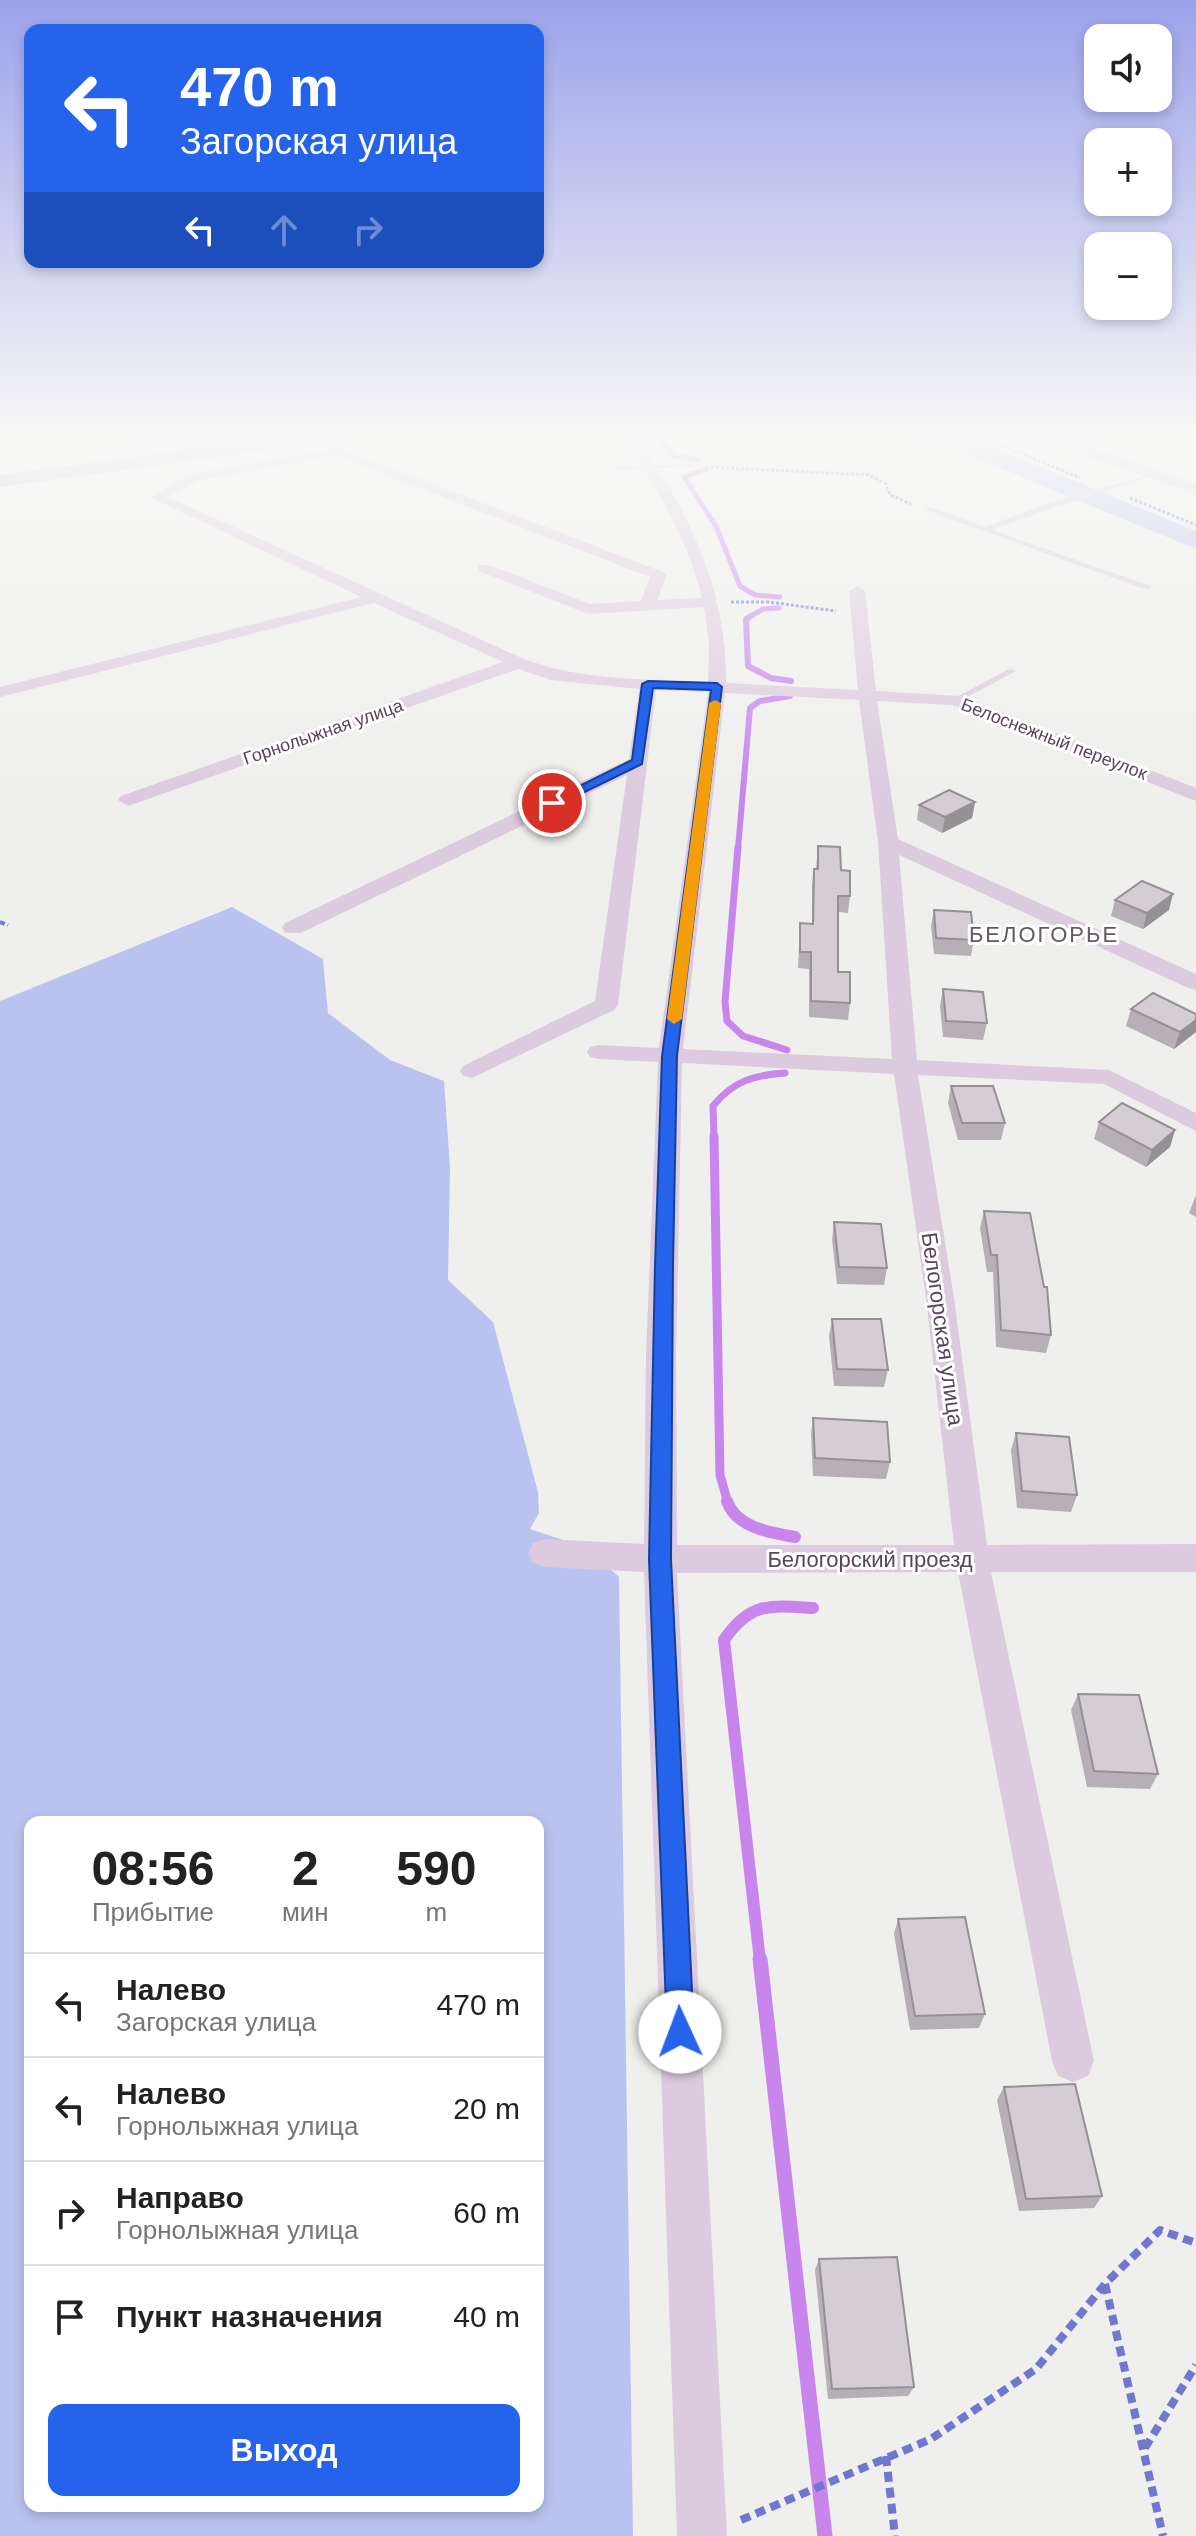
<!DOCTYPE html>
<html lang="ru">
<meta charset="utf-8">
<style>
body{margin:0;font-family:Helvetica,sans-serif;background:#f2f2f2;color:#222;height:100vh;display:flex;flex-direction:column;font-size:30px;white-space:nowrap}
*{box-sizing:border-box;margin:0}
p{font-size:26px;color:#767676}
.icon{flex:none;width:44px;height:44px;fill:none;stroke:currentColor;stroke-width:2;stroke-linecap:round;stroke-linejoin:round}
.map{position:relative;flex:1;overflow:hidden}
.drawer{position:absolute;left:24px;top:1816px;width:520px;height:696px;display:flex;flex-direction:column;background:#fff;border-radius:16px;box-shadow:0 4px 12px #0003}
.drawer>*{flex:none}
.guide{position:absolute;left:24px;top:24px;width:520px;height:244px;border-radius:16px;box-shadow:0 4px 12px #0003;background:#2563eb;color:#fff;overflow:hidden}
.fabs{position:absolute;left:1084px;top:24px;display:grid;gap:16px}
.fabs a{display:grid;place-items:center;width:88px;height:88px;border-radius:16px;background:#fff;box-shadow:0 4px 12px #0003;font-size:40px}
.pin{position:absolute;display:grid;place-items:center;width:68px;height:68px;color:#fff;margin:-34px;border:4px solid #fff;border-radius:50%;box-shadow:0 2px 8px #0007}
.me{position:absolute;width:88px;margin:-44px;rotate:358deg;stroke-linejoin:round;filter:drop-shadow(0 0 6px #0008)}
.turn{display:flex;align-items:center;gap:28px;height:168px;padding:0 24px;font-size:36px}
.turn .icon{width:104px;height:104px;stroke-width:2.5}
.turn b{display:block;font-size:56px;line-height:68px}
.lanes{display:flex;align-items:center;height:76px;padding:0 24px;background:#0003;justify-content:center;gap:40px;direction:ltr}
.lanes .off{opacity:.35}
.eta{display:flex;justify-content:space-evenly;align-items:center;height:136px;text-align:center}
.eta b{font-size:48px;font-weight:600;line-height:56px}
.button{display:flex;gap:16px;margin-top:auto;padding:16px 24px}
.button a{flex:1;height:92px;border-radius:16px;background:#2563eb;color:#fff;font-size:32px;font-weight:600;line-height:92px;text-align:center}
ul{padding:0;list-style:none}
li{display:flex;align-items:center;gap:24px;height:104px;padding:0 24px;border-top:2px solid #e0e0e0}
li div{flex:1}
li b{display:block;font-size:30px}
li em{font-style:normal}
.map>svg:first-child{display:block}
.green{fill:#bac3ef;fill-rule:evenodd}
.lines{fill:none;stroke-linecap:round;stroke-linejoin:round}
.stream-far5{stroke:#c886ed;stroke-width:5}
.stream-far4{stroke:#c886ed;stroke-width:6}
.stream-far3{stroke:#c886ed;stroke-width:7}
.stream-far2{stroke:#c886ed;stroke-width:9}
.stream-far1{stroke:#c886ed;stroke-width:12}
.stream{stroke:#c886ed;stroke-width:15}
.path-far2{stroke:#7177ce;stroke-width:3;stroke-dasharray:3 2;stroke-linecap:butt}
.path-far1{stroke:#7177ce;stroke-width:4;stroke-dasharray:5 3;stroke-linecap:butt}
.path{stroke:#7177ce;stroke-width:8;stroke-dasharray:10 6;stroke-linecap:butt}
.lane{fill:#dccbde;fill-rule:evenodd}
.street{fill:#dccbde;fill-rule:evenodd}
.secondary{fill:#d6bfd7;fill-rule:evenodd}
.wall{fill:#b6b0b6}
.shaded-wall{fill:#949094}
.building{fill:#d4cdd4;stroke:#949094;stroke-width:2}
.route{fill:#2563eb;stroke:#184099;stroke-width:2}
.slow{fill:#f59e0b}
.labels{text-anchor:middle;stroke-width:6;stroke-linejoin:round;paint-order:stroke}
.far-street-label{font-size:18px;fill:#59455b;stroke:#fff}
.far-quarter-label{font-size:22px;letter-spacing:2px;fill:#625a62;stroke:#fff}
.street-label{font-size:22px;fill:#59455b;stroke:#fff}
</style>
<div class="map">
<svg width="1196" height="2536" viewBox="0 0 1196 2536">
<rect width="100%" height="100%" fill="#eff0ed"/>
<path class="green" d="M159 434H237L244 445C220 448 172 460 159 434Z
M917 434H952L1000 450 1196 531V549Z
M232 907 323 959 328 1013 390 1060 444 1081 450 1168 448 1280 493 1322 538 1492 539 1513 530 1529 587 1548 619 1577 633 2536H0V1001ZM30 1822H538V2506H30Z"/>
<g class="lines">
<path class="stream-far5" d="M656 434 674 456 699 460
M707 469 684 477 716 526 740 586 755 595 780 597
M748 618 763 609 779 608"/>
<path class="stream-far4" d="M751 616 746 619 748 666 771 678 791 681
M738 849 750 708 760 701 790 696"/>
<path class="stream-far3" d="M738 847 725 1002 727 1021 743 1036 787 1050
M714 1138 713 1106C733 1081 754 1075 785 1073"/>
<path class="stream-far2" d="M714 1136 720 1475 728 1503"/>
<path class="stream-far1" d="M727 1501C736 1528 772 1533 795 1537
M760 1961 724 1640C750 1602 770 1605 813 1608"/>
<path class="stream" d="M760 1959 825 2536"/>
<path class="path-far2" d="M957 434 1006 447 1080 478
M711 467 869 475 886 484 890 495 911 504
M1130 498 1196 525
M731 602H769L836 611"/>
<path class="path-far1" d="M0 922 8 925"/>
<path class="path" d="M1105 2284 1163 2536
M1145 2448 1196 2365
M886 2456 895 2536
M741 2520 931 2439 1036 2369 1105 2284 1160 2230 1196 2243"/>
<path class="lane" d="M696 464 698 467 615 470 612 468 615 466Z
M1154 473 1159 474 1052 508 992 530 1150 586 1151 588 1147 590 923 509 930 507 985 527 1046 504Z
M1009 669 1016 671 958 702 951 700Z"/>
<path class="street" d="M136 434H148L154 444 152 447H142Z
M318 434H325L342 449 663 572 666 575 658 600 702 598C687 537 656 485 622 434H634C688 509 727 588 726 683L858 690 849 591 857 586 865 591 876 691 961 696 1196 788V801L952 705 877 701 898 839 1196 974V990L1188 988 899 855 917 1060 1109 1070 1196 1113V1131L1104 1084 918 1075 954 1298 987 1545 1196 1544V1572H991L1094 2061 1088 2076 1073 2082 1058 2076 1052 2061 958 1572 677 1573 727 2536H677L644 1572 545 1567 533 1563 528 1553 533 1543 545 1539 644 1544 646 1355 658 1062 599 1059 590 1057 587 1052 590 1047 599 1045 659 1048 708 692 656 690 618 1005 614 1010 472 1078 463 1076 460 1071 463 1066 595 1001 627 775 301 933H285L282 928 285 923 629 759 639 689 551 680 518 669 128 806 118 800 121 796 503 662 374 603 0 697V687L361 597 150 497 190 474 327 450 314 437ZM336 456 650 577 641 601 590 604 489 565H479V571L588 614 704 607 709 643 708 682C646 679 583 681 524 659L168 497 199 480ZM725 693 859 700 878 842 892 1059 683 1049ZM682 1063 894 1074 926 1298 954 1545H677L676 1355Z
M1019 434C1075 434 1143 466 1196 485V494Z"/>
<path class="secondary" d="M302 434H349L340 440 0 487V475Z"/>
</g>
<path class="wall" d="M975 802 972 818 942 833 917 820 919 805Z
M818 846 841 870 850 896 848 913 838 912V972L850 1003 848 1020 809 1017V969L798 968 800 923 812 924V885L814 869H816Z
M1115 900 1169 910 1143 929 1111 916Z
M934 910 974 940 971 956 934 954 931 926Z
M943 989 987 1023 983 1040 943 1037 940 1006Z
M1131 1009 1196 1032 1174 1049 1126 1026Z
M951 1086 1005 1123 1001 1140H958L948 1103Z
M1099 1122 1175 1130 1170 1147 1146 1167 1094 1139Z
M1196 1195V1217L1189 1213Z
M984 1211 1051 1335 1046 1353 996 1347 993 1272H987L980 1228Z
M834 1222 887 1268 884 1285 837 1284 832 1240Z
M832 1319 888 1370 884 1387 834 1386 829 1336Z
M813 1418 890 1462 886 1479 813 1476 811 1435Z
M1016 1433 1077 1495 1071 1512 1017 1508 1011 1450Z
M1078 1694 1158 1774 1150 1789 1087 1787 1071 1710Z
M898 1919 985 2014 979 2028 910 2030 894 1934Z
M1004 2087 1102 2196 1094 2208 1019 2211 997 2100Z
M819 2259 914 2387 908 2396 828 2399 815 2270Z"/>
<path class="shaded-wall" d="M975 802 972 818 942 833 945 817Z
M1173 894 1169 910 1143 929 1147 913Z
M1196 1020V1032L1174 1049 1180 1032Z
M1175 1130 1170 1147 1146 1167 1152 1150Z"/>
<path class="building" d="M949 790 975 802 945 817 919 805Z
M818 846 840 847 841 870 850 871V896H838V972H850V1003L811 1001V952H800V923L813 924 814 869H818Z
M1142 881 1173 894 1147 913 1115 900Z
M934 910 971 912 974 940 936 938Z
M943 989 983 992 987 1023 946 1021Z
M1153 993 1196 1014V1020L1180 1032 1131 1009Z
M951 1086H993L1005 1123H962Z
M1122 1103 1175 1130 1152 1150 1099 1122Z
M984 1211 1030 1213 1044 1287H1047L1051 1335 1001 1330 997 1255H991Z
M834 1222 881 1224 887 1268 839 1267Z
M832 1319H881L888 1370 837 1369Z
M813 1418 887 1422 890 1462 815 1458Z
M1016 1433 1069 1437 1077 1495 1022 1491Z
M1078 1694 1139 1695 1158 1774 1094 1771Z
M965 1917 985 2014 915 2016 898 1919Z
M1075 2084 1102 2196 1026 2199 1004 2087Z
M897 2257 914 2387 832 2389 819 2259Z"/>
<linearGradient id="sky" x2="0" y2="1"><stop stop-color="#9ba2ea"/><stop offset="0.55" stop-color="#f8f8f7"/><stop offset="1" stop-color="#f8f8f7" stop-opacity="0"/></linearGradient>
<rect width="1196" height="789" fill="url(#sky)"/>
<path class="route" d="M648 681 717 683 722 687 677 1056 673 1265 671 1559 694 2032 690 2041 680 2045 671 2041 667 2032 649 1559 655 1265 662 1056 711 690 653 688 642 764 556 806 545 803 632 760 642 684Z"/>
<path class="slow" d="M715 700 721 703 682 1019 674 1024 667 1019 709 703Z"/>
<g class="labels">
<g class="far-street-label">
<text transform="translate(323 732) rotate(-19)" y="6">Горнолыжная улица</text>
<text transform="translate(1054 739) rotate(21)" y="6">Белоснежный переулок</text>
</g>
<g class="far-quarter-label">
<text x="1044" y="942">БЕЛОГОРЬЕ</text>
</g>
<g class="street-label">
<text transform="translate(943 1329) rotate(82)" y="8">Белогорская улица</text>
<text x="870" y="1567">Белогорский проезд</text>
</g>
</g>
</svg>
<div class="fabs">
<a><svg class="icon" aria-label="sound" viewBox="0 0 24 24"><path d="M4 9h4l5-4v14l-5-4H4zM17 9q2 3 0 6"/></svg></a>
<a>+</a>
<a>−</a>
</div>
<div class="pin" style="left:552px;top:803px;background:#d93025"><svg class="icon" aria-label="arrive" viewBox="0 0 24 24"><path d="M6 21V4h12l-3 4 3 4H6"/></svg></div>
<svg class="me" style="left:680px;top:2032px" viewBox="-20 -20 40 40"><circle r="19" fill="#fff"/><path d="M0-13L10 11 0 6-10 11z" fill="#2563eb"/></svg>
<div class="guide">
<div class="turn"><svg class="icon" aria-label="left" viewBox="0 0 24 24"><path d="M17 20v-9H6M10 6l-5 5 5 5"/></svg><div><b>470 m</b>Загорская улица</div></div>
<div class="lanes"><svg class="icon" aria-label="left" viewBox="0 0 24 24"><path d="M17 20v-9H6M10 6l-5 5 5 5"/></svg><svg class="icon off" aria-label="ahead" viewBox="0 0 24 24"><path d="M12 20V5M6 11l6-6 6 6"/></svg><svg class="icon off" aria-label="right" viewBox="0 0 24 24"><path d="M7 20v-9h11M14 6l5 5-5 5"/></svg></div>
</div>
<section class="drawer">
<div class="eta">
<div><b>08:56</b><p>Прибытие</p></div>
<div><b>2</b><p>мин</p></div>
<div><b>590</b><p>m</p></div>
</div>
<ul>
<li><svg class="icon" aria-label="left" viewBox="0 0 24 24"><path d="M17 20v-9H6M10 6l-5 5 5 5"/></svg><div><b>Налево</b><p>Загорская улица</p></div><em>470 m</em></li>
<li><svg class="icon" aria-label="left" viewBox="0 0 24 24"><path d="M17 20v-9H6M10 6l-5 5 5 5"/></svg><div><b>Налево</b><p>Горнолыжная улица</p></div><em>20 m</em></li>
<li><svg class="icon" aria-label="right" viewBox="0 0 24 24"><path d="M7 20v-9h11M14 6l5 5-5 5"/></svg><div><b>Направо</b><p>Горнолыжная улица</p></div><em>60 m</em></li>
<li><svg class="icon" aria-label="arrive" viewBox="0 0 24 24"><path d="M6 21V4h12l-3 4 3 4H6"/></svg><div><b>Пункт назначения</b></div><em>40 m</em></li>
</ul>
<div class="button"><a>Выход</a></div>
</section>
</div>
